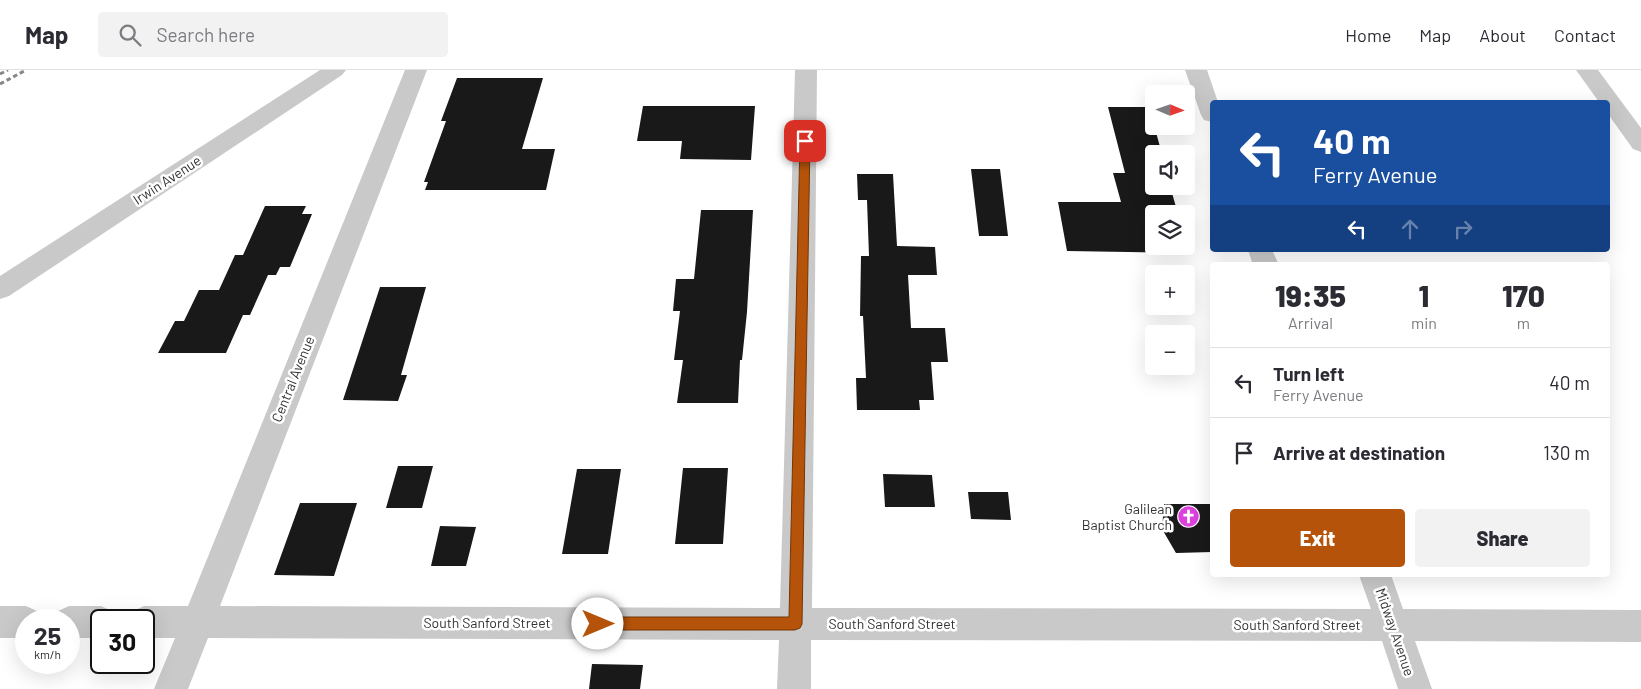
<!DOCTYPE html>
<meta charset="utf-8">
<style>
body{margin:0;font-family:Barlow,sans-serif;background:#f2f2f3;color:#2b2b33;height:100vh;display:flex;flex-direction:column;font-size:19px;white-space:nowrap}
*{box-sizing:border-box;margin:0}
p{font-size:16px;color:#7c7c81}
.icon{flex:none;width:28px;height:28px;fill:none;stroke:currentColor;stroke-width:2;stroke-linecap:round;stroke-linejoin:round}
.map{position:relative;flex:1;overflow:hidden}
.sheet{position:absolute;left:1210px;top:192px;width:400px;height:315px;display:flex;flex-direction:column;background:#fff;border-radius:5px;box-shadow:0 5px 20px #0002}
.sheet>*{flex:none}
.banner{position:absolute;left:1210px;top:30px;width:400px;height:152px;border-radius:5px;box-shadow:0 5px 20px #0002;background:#1a4fa0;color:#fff;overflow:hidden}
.needle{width:32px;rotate:92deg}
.tools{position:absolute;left:1145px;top:15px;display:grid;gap:10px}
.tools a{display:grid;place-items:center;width:50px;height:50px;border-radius:5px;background:#fff;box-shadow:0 5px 20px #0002;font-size:25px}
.speed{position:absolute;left:15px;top:539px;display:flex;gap:10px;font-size:25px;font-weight:700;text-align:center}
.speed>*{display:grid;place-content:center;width:65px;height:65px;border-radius:50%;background:#fff;box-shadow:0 5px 20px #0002;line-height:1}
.speed small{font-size:12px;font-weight:400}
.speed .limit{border:2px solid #111;border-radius:8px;background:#fff;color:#111}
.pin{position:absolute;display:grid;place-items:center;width:42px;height:42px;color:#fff;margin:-21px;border-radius:10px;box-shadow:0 2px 8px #0006}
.me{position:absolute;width:55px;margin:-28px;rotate:90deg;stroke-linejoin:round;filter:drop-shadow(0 0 4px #0008)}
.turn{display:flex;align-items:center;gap:18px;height:105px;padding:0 20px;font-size:22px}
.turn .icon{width:65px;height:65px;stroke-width:2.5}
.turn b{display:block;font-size:35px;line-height:42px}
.lanes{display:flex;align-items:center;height:48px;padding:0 20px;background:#0003;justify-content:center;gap:25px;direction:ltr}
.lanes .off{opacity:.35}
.eta{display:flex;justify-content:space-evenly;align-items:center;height:85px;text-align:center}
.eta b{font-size:30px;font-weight:800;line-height:35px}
.primary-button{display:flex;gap:10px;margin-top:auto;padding:10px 20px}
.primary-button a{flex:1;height:58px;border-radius:5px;background:#b45309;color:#fff;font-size:20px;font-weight:800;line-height:58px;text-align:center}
.primary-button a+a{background:#f2f2f3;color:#2b2b33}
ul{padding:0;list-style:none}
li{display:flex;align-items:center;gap:15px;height:70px;padding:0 20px;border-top:1px solid #e1e1e2}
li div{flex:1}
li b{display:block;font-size:19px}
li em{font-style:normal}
header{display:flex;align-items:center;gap:30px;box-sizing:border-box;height:70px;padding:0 25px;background:#fff;border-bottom:1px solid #e1e1e2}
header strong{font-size:24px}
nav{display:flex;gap:28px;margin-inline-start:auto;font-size:18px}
.search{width:350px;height:45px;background:#f2f2f3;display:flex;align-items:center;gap:12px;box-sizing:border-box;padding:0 18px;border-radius:5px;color:#7c7c81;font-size:19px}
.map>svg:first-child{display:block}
.building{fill:#191919}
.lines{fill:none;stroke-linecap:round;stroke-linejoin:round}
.minor{fill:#c9c9c9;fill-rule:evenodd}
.rail{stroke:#878787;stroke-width:3;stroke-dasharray:4.5 3;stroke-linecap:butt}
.route{fill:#b45309;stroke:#753606}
.labels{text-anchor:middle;stroke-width:5;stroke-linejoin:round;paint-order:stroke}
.street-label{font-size:14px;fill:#323232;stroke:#fff}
.poi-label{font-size:14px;fill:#323232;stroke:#fff;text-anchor:end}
</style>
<header>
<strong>Map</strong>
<div class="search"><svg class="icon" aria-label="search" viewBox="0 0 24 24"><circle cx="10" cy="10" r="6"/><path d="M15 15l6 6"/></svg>Search here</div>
<nav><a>Home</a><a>Map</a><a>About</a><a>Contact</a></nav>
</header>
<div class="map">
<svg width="1641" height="619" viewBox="0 0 1641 619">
<rect width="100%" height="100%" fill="#fff"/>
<path class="building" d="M457 8H543L522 79H555L546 120H425L428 112H424L446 51H441Z
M643 36H755L751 90 680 89 682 71H637Z
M1108 37H1149L1162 84H1154V116H1170L1178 144H1154V176H1186V174L1189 183 1067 181 1058 132H1121L1113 103H1125Z
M971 99H1000L1008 166H979Z
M857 104H893L897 176 935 177 937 205H908L911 258H945L948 292H931L934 330H919L920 340H857L856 308H866L863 246H860L861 186H869L867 130H858Z
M265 136H306L302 144H312L290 197H280L276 205H268L250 245H243L226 283H158L175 251H184L199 220H219L235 185H243Z
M701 140H753L747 242 742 290H740L738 333H677L683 290H674L680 241H673L676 209H694Z
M380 217H426L401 305H407L398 331 343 330Z
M398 396H433L422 438H386Z
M683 398H728L723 474H675Z
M577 399H621L608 484H562Z
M883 404 932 405 935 437H885Z
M968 422H1008L1011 450 971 449Z
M300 433H357L334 506 274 505Z
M1164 434H1212V482L1176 483 1162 459Z
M440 456 476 457 466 496H431Z
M592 594 643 595 640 619H589Z"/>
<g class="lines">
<path class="minor" d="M320 0H346L342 5 9 226 0 229V206Z
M405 0H427L220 536 780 538 795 0H817L812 538 1371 539 1359 505H1391L1403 539 1641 540V572L1415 571 1432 619H1398L1382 571 811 570V619H777L779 570 208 568 188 619H154L175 568H144V550H129L133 541 144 536H188Z
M1185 0H1207L1218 32H1212V52L1204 50 1201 45Z
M1576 0H1598L1641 58V82L1633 79 1608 44V32H1599Z
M1248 180H1272L1279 195H1253Z
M0 536H26L37 541 41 550H26V568H0Z
M69 536H101L112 541 116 550H101V568H69V550H54L58 541Z"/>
<path class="rail" d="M0 4 8 0
M0 14 26 0"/>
</g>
<path class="route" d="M805 68 810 71 802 554 800 558 795 560H598L594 558 592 554 594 549 598 547H789L800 71Z"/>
<defs>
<symbol id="church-disc" viewBox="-11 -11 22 22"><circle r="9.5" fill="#db41dc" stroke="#fff"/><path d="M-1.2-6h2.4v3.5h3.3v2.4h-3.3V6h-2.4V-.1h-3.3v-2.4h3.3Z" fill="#fff"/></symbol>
</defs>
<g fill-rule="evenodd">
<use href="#church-disc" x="1176" y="434" width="25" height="25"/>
</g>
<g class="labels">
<g class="street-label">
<text transform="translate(167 110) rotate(-33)" y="5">Irwin Avenue</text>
<text transform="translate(293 309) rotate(-68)" y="5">Central Avenue</text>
<text x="487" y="558">South Sanford Street</text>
<text x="892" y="559">South Sanford Street</text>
<text x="1297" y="560">South Sanford Street</text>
<text transform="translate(1395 562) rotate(71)" y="5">Midway Avenue</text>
</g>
<g class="poi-label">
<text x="1172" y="444">Galilean<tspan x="1172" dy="16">Baptist Church</tspan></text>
</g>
</g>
</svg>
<div class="tools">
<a><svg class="needle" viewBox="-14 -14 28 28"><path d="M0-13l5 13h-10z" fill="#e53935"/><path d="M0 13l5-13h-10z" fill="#7c7c81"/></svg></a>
<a><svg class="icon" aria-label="sound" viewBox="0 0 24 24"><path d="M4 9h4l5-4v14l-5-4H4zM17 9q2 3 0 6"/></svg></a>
<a><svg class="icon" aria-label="layers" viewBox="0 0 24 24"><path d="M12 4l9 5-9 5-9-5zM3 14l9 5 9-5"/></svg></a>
<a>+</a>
<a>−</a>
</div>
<div class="speed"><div>25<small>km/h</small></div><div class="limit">30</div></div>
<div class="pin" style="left:805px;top:71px;background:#d93025"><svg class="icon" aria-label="arrive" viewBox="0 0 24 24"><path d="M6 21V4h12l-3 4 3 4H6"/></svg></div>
<svg class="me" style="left:598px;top:554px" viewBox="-20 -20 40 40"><circle r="19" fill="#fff"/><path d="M0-13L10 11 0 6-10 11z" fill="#b45309"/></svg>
<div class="banner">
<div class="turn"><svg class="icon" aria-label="left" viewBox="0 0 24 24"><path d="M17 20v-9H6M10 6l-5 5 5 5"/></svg><div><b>40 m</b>Ferry Avenue</div></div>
<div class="lanes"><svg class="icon" aria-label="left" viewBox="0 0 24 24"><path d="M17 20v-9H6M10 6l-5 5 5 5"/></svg><svg class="icon off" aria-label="ahead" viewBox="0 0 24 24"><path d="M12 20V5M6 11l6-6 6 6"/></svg><svg class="icon off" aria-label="right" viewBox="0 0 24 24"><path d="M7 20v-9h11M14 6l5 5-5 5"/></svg></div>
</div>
<section class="sheet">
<div class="eta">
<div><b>19:35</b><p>Arrival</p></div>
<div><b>1</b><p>min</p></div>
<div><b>170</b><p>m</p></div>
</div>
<ul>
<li><svg class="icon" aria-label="left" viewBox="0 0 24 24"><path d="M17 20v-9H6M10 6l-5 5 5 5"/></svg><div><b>Turn left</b><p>Ferry Avenue</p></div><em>40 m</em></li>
<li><svg class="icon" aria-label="arrive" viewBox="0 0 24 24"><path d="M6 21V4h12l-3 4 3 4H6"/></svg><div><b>Arrive at destination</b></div><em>130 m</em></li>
</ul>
<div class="primary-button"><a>Exit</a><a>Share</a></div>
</section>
</div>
